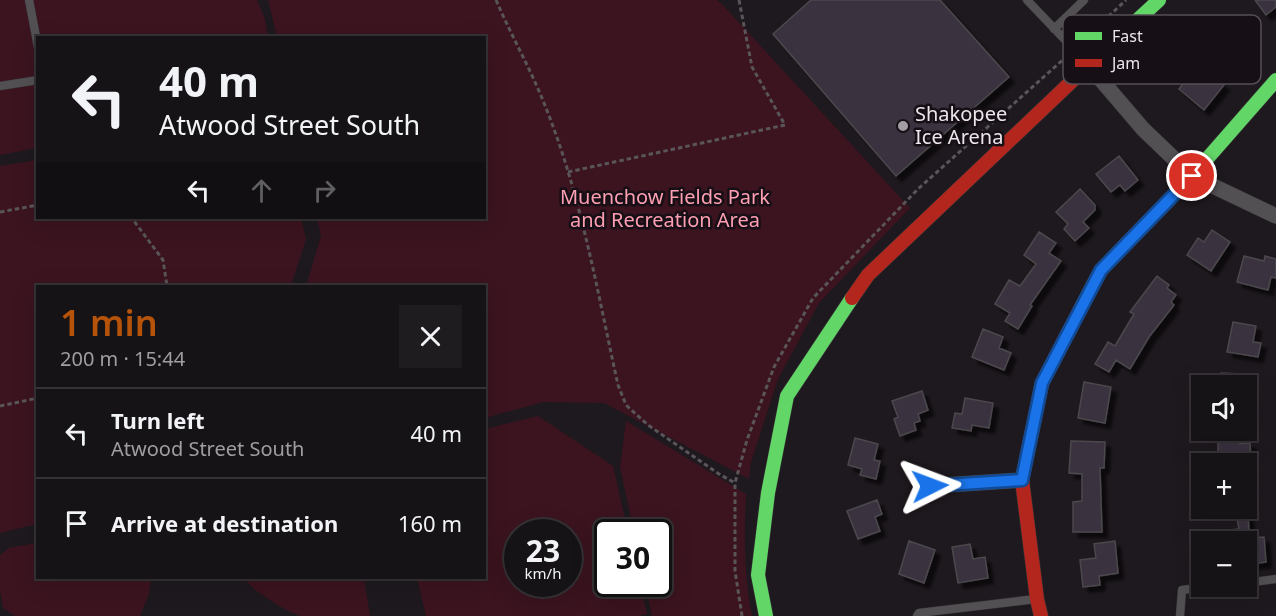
<!DOCTYPE html>
<meta charset="utf-8">
<style>
body{margin:0;font-family:"Noto Sans",sans-serif;background:#1f1c1f;color:#f1f3f6;height:100vh;display:flex;flex-direction:column;font-size:22px;white-space:nowrap}
*{box-sizing:border-box;margin:0}
p{font-size:20px;color:#9e9ea1}
.icon{flex:none;width:33px;height:33px;fill:none;stroke:currentColor;stroke-width:2;stroke-linecap:round;stroke-linejoin:round}
.map{position:relative;flex:1;overflow:hidden}
.details{position:absolute;left:36px;top:285px;width:450px;height:294px;display:flex;flex-direction:column;background:#161316;border-radius:0px;box-shadow:0 6px 24px #0002,0 0 0 2px #353235}
.details>*{flex:none}
.top-card{position:absolute;left:36px;top:36px;width:450px;height:183px;border-radius:0px;box-shadow:0 6px 24px #0002,0 0 0 2px #353235;background:#161316;color:#f1f3f6;overflow:hidden}
.buttons{position:absolute;left:1191px;top:375px;display:grid;gap:12px}
.buttons a{display:grid;place-items:center;width:66px;height:66px;border-radius:0px;background:#161316;box-shadow:0 6px 24px #0002,0 0 0 2px #353235;font-size:30px}
.speed{position:absolute;left:504px;top:519px;display:flex;gap:12px;font-size:30px;font-weight:700;text-align:center}
.speed>*{display:grid;place-content:center;width:78px;height:78px;border-radius:50%;background:#161316;box-shadow:0 6px 24px #0002,0 0 0 2px #353235;line-height:1}
.speed small{font-size:15px;font-weight:400}
.speed .limit{border:3px solid #111;border-radius:9px;background:#fff;color:#111}
.pin{position:absolute;display:grid;place-items:center;width:51px;height:51px;color:#fff;margin:-26px;border:3px solid #fff;border-radius:50%;box-shadow:0 2px 6px #0007}
.me{position:absolute;width:66px;margin:-33px;rotate:87deg;stroke-linejoin:round;filter:drop-shadow(0 0 4px #0008)}
.turn{display:flex;align-items:center;gap:21px;height:126px;padding:0 24px;font-size:27px}
.turn .icon{width:78px;height:78px;stroke-width:2.5}
.turn b{display:block;font-size:42px;line-height:51px}
.lanes{display:flex;align-items:center;height:57px;padding:0 24px;background:#0003;justify-content:center;gap:30px;direction:ltr}
.lanes .off{opacity:.35}
.round{display:grid;place-items:center;flex:none;width:63px;height:63px;border-radius:0px;background:#1f1c1f}
.headline{display:flex;align-items:center;justify-content:space-between;height:102px;padding:0 24px}
h1{font-size:36px;font-weight:600;line-height:45px;color:#b45309}
ul{padding:0;list-style:none}
li{display:flex;align-items:center;gap:18px;height:90px;padding:0 24px;border-top:2px solid #353235}
li div{flex:1}
li b{display:block;font-size:22px}
li em{font-style:normal}
.map>svg:first-child{display:block}
.green{fill:#3b141f;fill-rule:evenodd}
.building{fill:#3b3140;stroke:#4b484c;stroke-width:1.5;filter:url(#shadow)}
.lines{fill:none;stroke-linecap:round;stroke-linejoin:round}
.lane-casing{stroke:#383638;stroke-width:9}
.street-casing{stroke:#383638;stroke-width:16}
.fast-casing{stroke:#383638;stroke-width:15}
.jam-casing{stroke:#383638;stroke-width:15}
.path{stroke:#595559;stroke-width:3;stroke-dasharray:4.5 3;stroke-linecap:butt}
.lane{stroke:#535053;stroke-width:8}
.street{stroke:#535053;stroke-width:15}
.fast{stroke:#63d668;stroke-width:14}
.jam{stroke:#b3261e;stroke-width:14}
.route-casing{stroke:#114b97;stroke-width:15}
.route{stroke:#1a73e8;stroke-width:10}
.poi-dot{fill:#a39ea3;stroke:#160f15;stroke-width:2}
.labels{text-anchor:middle;stroke-width:5;stroke-linejoin:round;paint-order:stroke}
.poi-label{font-size:20px;fill:#ebe6ea;stroke:#160f15;text-anchor:start}
.park-label{font-size:20px;fill:#fe9eb2;stroke:#160f15}
.key{fill:#160f15;stroke:#565055;stroke-width:1.5}
.key-label{font-size:16px;fill:#ebe6ea}
</style>
<div class="map">
<svg width="1276" height="616" viewBox="0 0 1276 616">
<defs>
<filter id="shadow"><feDropShadow dx="5.5" dy="5.5" stdDeviation="1.5" flood-color="#0009"/></filter>
</defs>
<rect width="100%" height="100%" fill="#1e191e"/>
<path class="green" d="M0 0H257L265 19 268 37 38 38 37 148 0 155Z
M268 0H717L722 4 910 208 819 303 778 379 751 462 749 479 604 403 543 402 485 418 484 286H306L321 236 317 218H484V38L277 37Z
M37 160 38 218H301L306 239 291 286H38L37 524 0 533V166Z
M538 416 613 466 628 532H608V584H640L647 614 639 616H426L417 578H484L485 429ZM518 532H568V584H518Z
M626 421 746 494C744 535 744 576 752 616H652L645 584H658V532H634L620 467Z
M37 543 38 578H151L149 594 140 616H15L3 608 0 591V556L8 548Z
M244 578H364L370 616H299L279 606 255 590Z"/>
<path class="building" d="M811 0H940L1009 77 896 176 773 34Z
M1255 0H1276V7L1266 15Z
M1196 68 1209 79 1211 76 1224 85 1204 110 1179 89Z
M1119 156 1138 180 1125 191 1120 185 1111 192 1096 174Z
M1080 189 1095 205V210L1083 222 1089 228 1075 241 1064 229 1068 224 1056 212Z
M1212 230 1230 242 1211 271 1187 255 1198 238 1204 242Z
M1039 232 1056 243 1049 253 1061 261 1030 305 1032 306 1018 329 1005 321 1010 313 995 304 1009 280 1020 286 1036 264 1024 255Z
M1244 256 1264 261 1265 256 1276 259V278L1271 277 1268 290 1237 282Z
M1157 276 1169 285 1167 288 1176 295 1171 302 1174 305 1149 337 1130 369 1116 360 1109 372 1095 364 1108 342 1115 346 1134 314 1130 312Z
M1233 322 1256 326 1253 342 1261 343 1258 357 1227 352Z
M983 329 1003 337 999 348 1011 353 1004 370 972 357Z
M1221 373 1240 374V386H1220Z
M1084 382 1111 387 1105 423 1078 418Z
M922 391 928 410 918 414 920 421 914 423 916 430 900 436 894 419 898 417 892 401Z
M965 398 993 403 989 428 972 425 971 431 952 428 955 413 962 414Z
M1218 430H1240V444L1250 443 1251 461H1233V457H1218Z
M855 438 878 444 874 460 880 461 876 479 860 475 862 469 848 465Z
M1071 441 1105 442 1104 468H1100L1102 532H1073V502L1082 501V474L1069 473Z
M877 500 882 514 875 517 880 531 858 539 847 511Z
M1235 508H1247L1250 538 1264 537 1266 562 1250 564 1249 556H1246V542H1231L1230 530 1239 529Z
M909 541 935 550 924 583 899 574Z
M1115 541 1118 573 1099 576 1100 585 1083 587 1080 560 1096 558 1094 544Z
M970 544 973 559 985 557 988 578 958 583 952 547Z"/>
<g class="lines">
<defs>
<path id="lane" d="M29 0 38 47
M1027 0 1088 64
M1054 29 1084 0
M0 86 38 80
M1246 583 1276 579
M917 616 919 613 1036 599
M1180 616 1182 590 1214 586"/>
<path id="street" d="M1090 67 1143 129 1192 176 1276 216
M930 486 1022 480"/>
<path id="fast" d="M1091 63 1159 0
M1082 306 1101 270 1192 176 1276 80
M766 616 758 575 768 493 787 396 852 298"/>
<path id="jam" d="M852 298 868 275 1091 63
M1041 616 1037 599 1022 480 1042 383 1082 306"/>
</defs>
<use href="#lane" class="lane-casing"/>
<use href="#street" class="street-casing"/>
<use href="#fast" class="fast-casing"/>
<use href="#jam" class="jam-casing"/>
<path class="path" d="M496 0C511 35 530 68 544 103 581 194 597 290 618 385L626 405 648 425 719 474 735 483
M1081 42 1126 0
M568 172 785 125 752 67 739 0
M0 212 38 205
M128 218 134 221 163 260 167 286
M0 406 38 398
M742 616 735 571V483L747 440 774 367 813 298 918 189 1066 57"/>
<use href="#lane" class="lane"/>
<use href="#street" class="street"/>
<use href="#fast" class="fast"/>
<use href="#jam" class="jam"/>
</g>
<g class="lines">
<defs>
<path id="route" d="M930 486 1022 480 1042 383 1101 270 1192 176"/>
</defs>
<use href="#route" class="route-casing"/>
<use href="#route" class="route"/>
</g>
<circle class="poi-dot" cx="903" cy="126" r="6"/>
<g class="labels">
<g class="poi-label">
<text x="915" y="121">Shakopee<tspan x="915" dy="23">Ice Arena</tspan></text>
</g>
<g class="park-label">
<text x="665" y="204">Muenchow Fields Park<tspan x="665" dy="23">and Recreation Area</tspan></text>
</g>
</g>
<rect x="1063" y="15" width="198" height="69" rx="9" class="key"/>
<rect x="1075" y="32" width="27" height="8" fill="#63d668"/>
<rect x="1075" y="59" width="27" height="8" fill="#b3261e"/>
<g class="key-label">
<text x="1112" y="42">Fast</text>
<text x="1112" y="69">Jam</text>
</g>
</svg>
<div class="buttons">
<a><svg class="icon" aria-label="sound" viewBox="0 0 24 24"><path d="M4 9h4l5-4v14l-5-4H4zM17 9q2 3 0 6"/></svg></a>
<a>+</a>
<a>−</a>
</div>
<div class="speed"><div>23<small>km/h</small></div><div class="limit">30</div></div>
<div class="pin" style="left:1192px;top:176px;background:#d93025"><svg class="icon" aria-label="arrive" viewBox="0 0 24 24"><path d="M6 21V4h12l-3 4 3 4H6"/></svg></div>
<svg class="me" style="left:930px;top:486px" viewBox="-20 -20 40 40"><path d="M0-17L14 15 0 8-14 15z" fill="#1a73e8" stroke="#fff" stroke-width="4"/></svg>
<div class="top-card">
<div class="turn"><svg class="icon" aria-label="left" viewBox="0 0 24 24"><path d="M17 20v-9H6M10 6l-5 5 5 5"/></svg><div><b>40 m</b>Atwood Street South</div></div>
<div class="lanes"><svg class="icon" aria-label="left" viewBox="0 0 24 24"><path d="M17 20v-9H6M10 6l-5 5 5 5"/></svg><svg class="icon off" aria-label="ahead" viewBox="0 0 24 24"><path d="M12 20V5M6 11l6-6 6 6"/></svg><svg class="icon off" aria-label="right" viewBox="0 0 24 24"><path d="M7 20v-9h11M14 6l5 5-5 5"/></svg></div>
</div>
<section class="details">
<div class="headline"><div><h1>1 min</h1><p>200 m · 15:44</p></div><a class="round"><svg class="icon" aria-label="close" viewBox="0 0 24 24"><path d="M6 6l12 12M18 6L6 18"/></svg></a></div>
<ul>
<li><svg class="icon" aria-label="left" viewBox="0 0 24 24"><path d="M17 20v-9H6M10 6l-5 5 5 5"/></svg><div><b>Turn left</b><p>Atwood Street South</p></div><em>40 m</em></li>
<li><svg class="icon" aria-label="arrive" viewBox="0 0 24 24"><path d="M6 21V4h12l-3 4 3 4H6"/></svg><div><b>Arrive at destination</b></div><em>160 m</em></li>
</ul>
</section>
</div>
